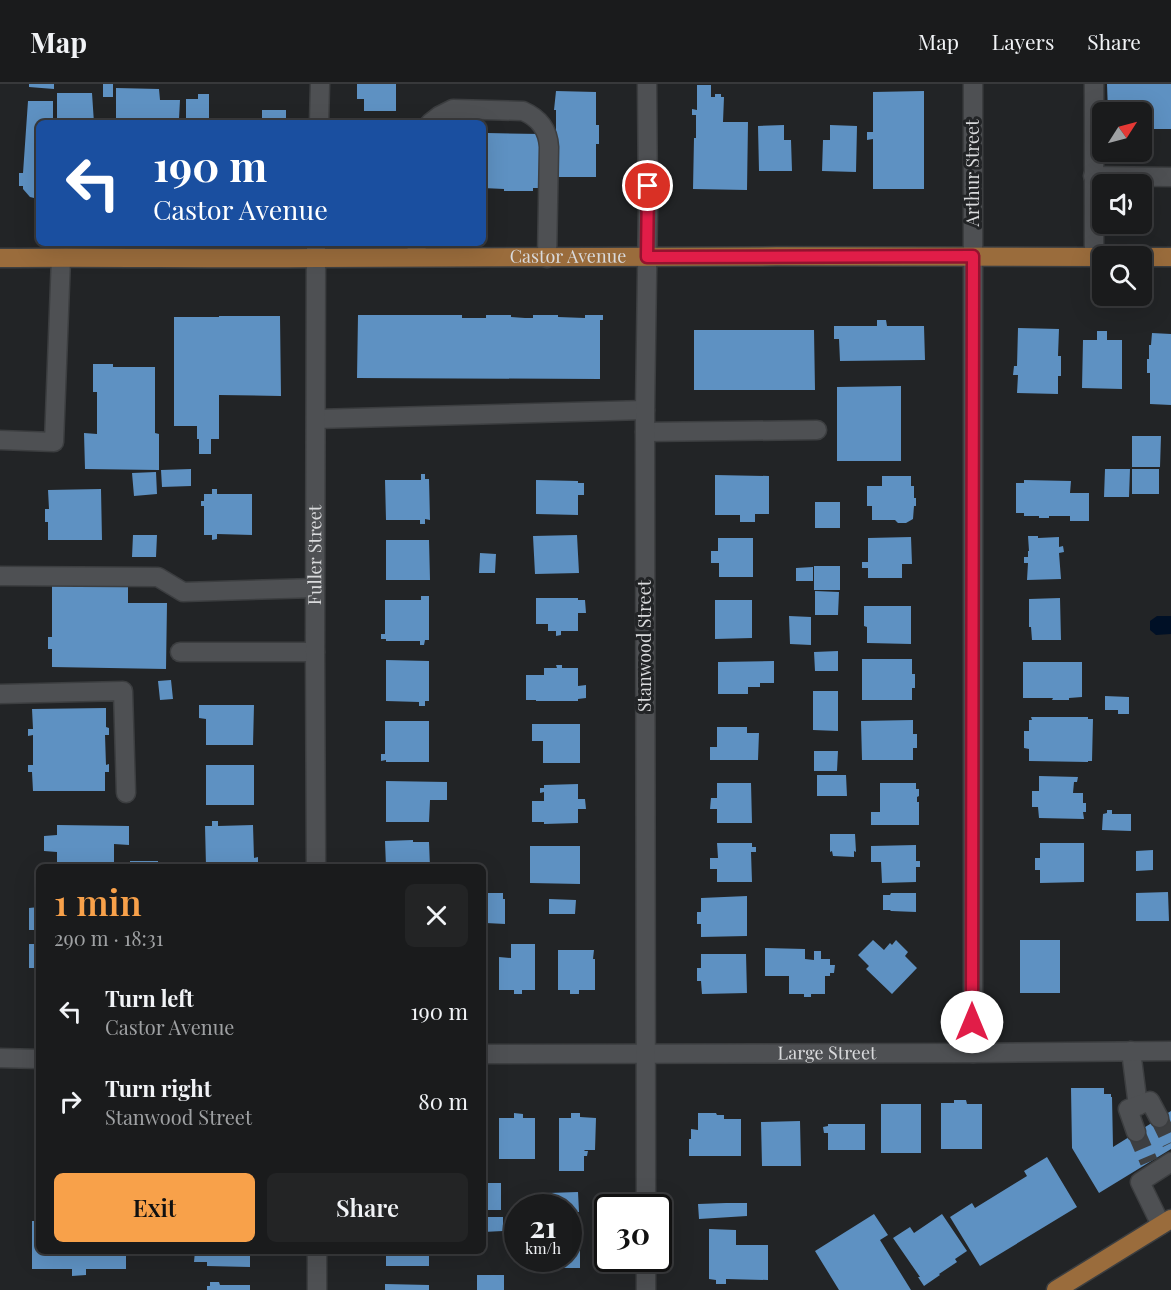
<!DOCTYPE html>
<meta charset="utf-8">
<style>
body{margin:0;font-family:"Playfair Display",serif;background:#232425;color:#f1f3f6;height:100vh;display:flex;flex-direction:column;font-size:22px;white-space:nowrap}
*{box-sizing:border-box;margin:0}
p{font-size:20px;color:#9fa1a3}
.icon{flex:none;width:33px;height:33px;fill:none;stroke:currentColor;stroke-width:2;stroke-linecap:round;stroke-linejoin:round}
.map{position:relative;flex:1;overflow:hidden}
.side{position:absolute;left:36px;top:780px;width:450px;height:390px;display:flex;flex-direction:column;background:#1a1b1c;border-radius:9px;box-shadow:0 6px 24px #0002,0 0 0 2px #38393b}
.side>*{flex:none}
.hud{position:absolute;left:36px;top:36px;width:450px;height:126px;border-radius:9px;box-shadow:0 6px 24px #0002,0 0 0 2px #38393b;background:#1a4fa0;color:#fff;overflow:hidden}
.needle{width:39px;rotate:54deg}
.controls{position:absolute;left:1092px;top:18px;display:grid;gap:12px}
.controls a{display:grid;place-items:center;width:60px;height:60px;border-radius:9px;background:#1a1b1c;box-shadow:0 6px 24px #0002,0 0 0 2px #38393b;font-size:30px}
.speed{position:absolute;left:504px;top:1110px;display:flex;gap:12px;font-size:30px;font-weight:700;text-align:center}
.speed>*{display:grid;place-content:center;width:78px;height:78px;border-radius:50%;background:#1a1b1c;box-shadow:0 6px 24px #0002,0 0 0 2px #38393b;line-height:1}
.speed small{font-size:15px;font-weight:400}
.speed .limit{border:3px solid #111;border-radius:9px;background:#fff;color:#111}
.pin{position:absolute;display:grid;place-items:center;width:51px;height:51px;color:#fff;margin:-26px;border:3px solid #fff;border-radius:50%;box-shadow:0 2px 6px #0007}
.me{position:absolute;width:66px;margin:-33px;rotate:0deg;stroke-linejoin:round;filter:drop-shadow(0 0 4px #0008)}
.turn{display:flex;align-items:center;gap:21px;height:126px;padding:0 18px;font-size:27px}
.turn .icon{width:78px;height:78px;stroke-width:2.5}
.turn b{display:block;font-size:42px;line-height:51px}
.round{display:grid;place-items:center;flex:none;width:63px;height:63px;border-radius:9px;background:#232425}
.head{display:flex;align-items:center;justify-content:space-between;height:102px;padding:0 18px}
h1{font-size:36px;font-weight:600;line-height:45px;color:#f8a14a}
.action{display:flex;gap:12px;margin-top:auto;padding:12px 18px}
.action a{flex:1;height:69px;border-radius:9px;background:#f8a14a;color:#111;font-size:24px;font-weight:600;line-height:69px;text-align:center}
.action a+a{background:#232425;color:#f1f3f6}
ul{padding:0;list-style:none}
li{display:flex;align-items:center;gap:18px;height:90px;padding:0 18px}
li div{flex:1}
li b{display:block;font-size:22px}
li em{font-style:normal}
header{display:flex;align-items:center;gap:36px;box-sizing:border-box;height:84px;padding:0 30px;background:#1a1b1c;border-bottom:2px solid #38393b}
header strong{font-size:28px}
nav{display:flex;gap:33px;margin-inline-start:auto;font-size:21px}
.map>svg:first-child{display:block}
.water{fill:#001026}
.building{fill:#5e91c2}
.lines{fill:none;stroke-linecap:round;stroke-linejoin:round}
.minor-tunnel{stroke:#3d3f41;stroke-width:18;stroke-dasharray:18 9;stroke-linecap:butt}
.minor-casing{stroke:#3c3e40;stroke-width:21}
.major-casing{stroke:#3c3e40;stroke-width:21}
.minor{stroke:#4e5053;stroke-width:18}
.major{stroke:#9a6c3c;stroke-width:18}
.route-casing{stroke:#92132f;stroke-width:15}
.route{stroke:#e11d48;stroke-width:10}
.labels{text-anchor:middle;stroke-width:6;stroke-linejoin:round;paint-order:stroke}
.street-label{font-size:18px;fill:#d9dadc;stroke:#222426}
</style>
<header>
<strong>Map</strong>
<nav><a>Map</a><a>Layers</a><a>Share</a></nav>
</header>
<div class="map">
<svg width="1171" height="1206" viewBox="0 0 1171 1206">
<rect width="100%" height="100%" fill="#222426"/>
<path class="water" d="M1157 532H1171V550L1156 551 1150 546V537Z"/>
<path class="building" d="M29 0H54V5L29 3Z
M103 0H113V13H103Z
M357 0H396V27H364V15H357Z
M1107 0H1171V45H1142V28H1108Z
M697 1H711V13H715V10H721V13H724L723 38H748L747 106 693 105 694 54H696V31H692V25L697 26Z
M116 4 159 5 160 16H180L179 35H186V15H198V10H209V35H224V39H116Z
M556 7 596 8V41H599V60H596V93H556V26H554Z
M924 7V105H873V55L867 56V48H873V8Z
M57 9H92L94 39H57Z
M28 17H53V39H39V119H34V114L30 113 23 105V102H19V89H23Z
M262 26H286V39H262Z
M784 41V56H791L792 87H759L758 42Z
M830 41 857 42 856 88 822 87 823 56H830Z
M483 46H487V49L540 50V104H533V107H504V105L483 104Z
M358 231H462V234H486V231H511V233L525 234H533V231H558V233L585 234V231H603V236H600V295L357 294Z
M219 232H280L281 312 219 311V355H211V370H199V355H197V342H174V233H219Z
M877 236H886L887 242H924L925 276 840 277 839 255H834V242H877Z
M1018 244 1059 245 1058 272H1061V292H1058V310L1017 309 1018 291H1013L1014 282H1017Z
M694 246H814L815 306H694Z
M1097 247H1107V256H1122V305L1082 304 1083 256H1097Z
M1152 249 1171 250V321L1150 320V289H1147V275H1149V261H1151Z
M93 280H113V283H155V349L159 350V386L85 385 84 349 97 350V308H93Z
M901 302V377H837V303Z
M1132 352H1161L1160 383H1132Z
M191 385V402L162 403 161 386Z
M1105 385H1130L1129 413H1104Z
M1132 385H1159V410H1132Z
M156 388 157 410 134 412 132 389Z
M421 390H425V395H429L430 436 425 435V440H420V436H386L385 396H421Z
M715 391 769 392V430H755V438H740V431H715Z
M882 392H911V402H914V414H916V422H914L913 435 906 439H898L895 436H872V422H867V402H882Z
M536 396 578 397V399H584V411H578V431L536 430Z
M1024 396 1071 397 1070 409H1089V437H1070V432H1049V434H1039V432H1024V429H1016V399H1024Z
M101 405 102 456H48V438H45V425H49L48 406Z
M212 405H217V410H252V451L217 450V455L212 456V451H204V422H201V417H204V410H212Z
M815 418H840V444H815Z
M133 451H157L156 473H132Z
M577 451 579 489 535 490 533 452Z
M1028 452H1038V454L1059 453V463L1063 462 1064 468 1059 469 1061 495 1027 496 1028 479H1024V473H1028V467H1029Z
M911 453 912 480H902V494H868V484H862V478H868V454Z
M718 454H753V493H719V479H711V467H718Z
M386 456H429L430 496H386Z
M480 469 496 470 495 489H479Z
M814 482H840V506H814Z
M813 483V497H796V484Z
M52 500H128V519H167L166 585 52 583V565H48V553H52Z
M815 507 839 508 838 531H815Z
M421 512H429V556H425L424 561H420V557H386V555H381V550H385V516H421Z
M536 514H578V516H585L586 529H578V547H561V551L556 552V547H548V540H536Z
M1060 514 1061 556H1032L1031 543H1029V515Z
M715 516H752V554L715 555Z
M864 522H911V560L867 559V543L864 542Z
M789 532 811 533V561L790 560Z
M838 567V587H815L814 568Z
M862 575H912V590H915V604H912V616H862Z
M386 576 429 577V617H425V622H419V618L386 617Z
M774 577V599H760V603H748V610H718V578Z
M1023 578H1082V613L1069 614V616H1052L1053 614H1023Z
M556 581H562V584H578V602L586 601V614L578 615V617H536V616H526V591H544V584H557Z
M171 596 173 615 160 616 158 597Z
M813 607H838V647L813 646Z
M1105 612 1129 613V630H1118V626H1105Z
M199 621H254L253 661H206V635L199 634Z
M106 624V643L109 644V651H105L106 681 109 680V688H105V707H33L32 688H28V681H33V651L28 652V645H33L32 625Z
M1031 633H1088V635H1093L1092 677H1088V678L1029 677V665L1024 664V647H1029V636H1032Z
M913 636V650H917V664H913V676H862L861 637Z
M385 637H429V678H386V676L381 677V670H385Z
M532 640H580V679H543V657H532Z
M717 643H747V649H759L758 676H710V663H717Z
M814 667H838L837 687H814Z
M206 681H254V721H206Z
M817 691H846L847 712H817Z
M1039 692 1078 693 1077 698H1074L1073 709H1083V719H1086V728H1083L1084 735 1039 734 1038 723H1032V707H1039Z
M386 697 447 698V716H430L429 738H386Z
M717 699H751L752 739H717V725H710L711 714H717Z
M880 699H916V705H919V712L917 713V718H919V741H871V728H880Z
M578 700V715H585L586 725H578V739L544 740V738H532V717H544V708L540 709V704H544V701Z
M1107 726H1112V730H1131V747L1102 746 1103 730 1107 729Z
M212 737H218V742L253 741 254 774 258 773V781L217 782V783L206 782 205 742H212Z
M57 741 129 742V761L114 760V779H103V781H99V778H57V768L44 767V752L57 751Z
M830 750H855L856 768 854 767V773L833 772 832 767 830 768Z
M413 756V758H429L430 783H386L385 757Z
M717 759H752V763H756V768H751L752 798H717V785H710V774H718Z
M1040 759H1084V798L1040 799V786H1035V774H1040Z
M916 761V777H920V783H916V798L882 799 881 778H871V762Z
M530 762H580V800L530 799Z
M1153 766V786L1136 787V767Z
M130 777H158V783H130Z
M1168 808 1169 837H1136V809Z
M487 809H503V815H505V840L486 839Z
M891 809H916V828L891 827 890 826H883V811H890Z
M747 812V852L701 853V840H697V828H701V814Z
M549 815 576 816 575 830H549Z
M39 823V846H29V824Z
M873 856 884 866 890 859 892 861 896 856 908 868 905 872 917 884 892 910 866 885 869 882 858 871Z
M1020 856H1060V909H1020Z
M29 860H39V884H29Z
M511 860H535V906H522V910H514V906H499V873L511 874Z
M765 864 805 865V875L814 876V867H821V875H830V881H835L834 889H830V892H825V910H811V913H804V910H789V892H765Z
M558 866H594L593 875H595V906H579V910H570V906H558Z
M701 870H746L747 909 702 910 701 897H697V884H701Z
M1071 1004H1104V1010H1111V1013H1112L1113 1063 1171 1027V1065L1099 1109 1072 1064Z
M954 1016H966L967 1020H982V1065H941V1019H954Z
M881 1020H921V1069H881Z
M514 1029 523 1030V1034H535V1075H499V1034H514Z
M571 1029H580V1033L596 1034 595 1066H584L585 1067H588L587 1072H584V1087H559V1034H571Z
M698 1029H716L717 1031H724V1035H741V1072H689V1055H691V1045L698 1046Z
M34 1033H39V1048H34Z
M800 1037 801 1082H762L761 1038Z
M828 1040H865V1066H828V1049H824L823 1043 828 1042Z
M1047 1073 1077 1123 980 1182 950 1133 972 1119 975 1124 1027 1092 1024 1087Z
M486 1099H501V1126H486Z
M578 1108 579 1128H568V1124H548V1109Z
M726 1119H747V1132L699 1135 698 1120Z
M874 1130 888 1151 880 1156 911 1206H839L815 1167Z
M942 1130 967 1167 955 1175 957 1178 939 1190 940 1191 924 1202 918 1193H920L893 1154 910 1143 914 1149Z
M483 1133H503V1147L483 1148Z
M32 1137H39V1167H126V1185H86V1191L72 1192V1185H32Z
M709 1145 736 1146V1161H768V1196L726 1195V1200H716V1196L709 1195Z
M568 1149H580V1184H532V1174H568Z
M195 1167H250V1183L207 1182V1178H194Z
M386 1167H429V1182H386Z
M477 1191H504V1206H477Z
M210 1198H219L220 1201H250V1206H207V1202H210Z
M385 1200 429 1201V1206H385Z"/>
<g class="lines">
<path class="minor-tunnel" d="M1159 1034 1171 1059
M1136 1048 1149 1078"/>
<defs>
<g id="minor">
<path d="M319 39 320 0"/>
<path d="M430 39 439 32 453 25 523 27C539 34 548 45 549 63L547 174"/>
<path d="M1093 92 1171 93"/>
<path d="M416 173 417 159"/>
<path d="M1094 173V0"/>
<path d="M316 335 645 326"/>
<path d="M645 348 817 346"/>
<path d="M0 356 54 358 61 174"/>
<path d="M0 492 158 493 183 508 315 504"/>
<path d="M180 568H315"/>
<path d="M0 610 123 607 126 709"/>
<path id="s1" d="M316 783 315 568 316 159"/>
<path d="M1131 967 1138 1022"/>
<path d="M973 969V0"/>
<path id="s2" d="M483 970 973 969 1171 967"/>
<path d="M0 974 39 975"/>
<path d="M1136 1048 1128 1025 1150 1017 1159 1034"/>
<path d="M646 1124 645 326 648 122 647 0"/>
<path d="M1161 1141 1140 1098 1171 1078"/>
<path d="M317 1206V1167"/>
<path d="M646 1206V1174"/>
</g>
<g id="major">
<path d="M1142 173H1171"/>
<path id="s3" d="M0 174C105 173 211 175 316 174 578 172 840 172 1102 173"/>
<path d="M1056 1206 1171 1135"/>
</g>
</defs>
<use href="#minor" class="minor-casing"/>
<use href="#major" class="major-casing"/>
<use href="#minor" class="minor"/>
<use href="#major" class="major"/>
</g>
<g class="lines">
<defs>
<path id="route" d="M648 102 647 173 973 172 972 938"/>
</defs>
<use href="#route" class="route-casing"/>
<use href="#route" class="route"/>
</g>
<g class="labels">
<g class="street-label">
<text transform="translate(973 89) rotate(-90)" y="6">Arthur Street</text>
<text dy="6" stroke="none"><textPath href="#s3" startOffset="568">Castor Avenue</textPath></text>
<text dy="6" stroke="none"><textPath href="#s1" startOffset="312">Fuller Street</textPath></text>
<text transform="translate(645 562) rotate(-90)" y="6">Stanwood Street</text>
<text dy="6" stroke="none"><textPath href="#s2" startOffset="344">Large Street</textPath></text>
</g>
</g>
</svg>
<div class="controls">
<a><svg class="needle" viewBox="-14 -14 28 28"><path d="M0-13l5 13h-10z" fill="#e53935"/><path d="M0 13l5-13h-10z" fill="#9fa1a3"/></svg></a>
<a><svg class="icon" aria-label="sound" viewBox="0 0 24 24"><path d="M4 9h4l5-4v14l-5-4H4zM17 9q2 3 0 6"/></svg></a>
<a><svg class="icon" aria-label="search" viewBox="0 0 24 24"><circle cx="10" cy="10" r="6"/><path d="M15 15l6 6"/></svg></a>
</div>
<div class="speed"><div>21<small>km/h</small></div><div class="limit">30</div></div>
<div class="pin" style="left:648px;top:102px;background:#d93025"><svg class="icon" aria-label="arrive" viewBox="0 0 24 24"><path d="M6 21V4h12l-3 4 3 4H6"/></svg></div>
<svg class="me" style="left:972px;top:938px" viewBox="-20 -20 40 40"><circle r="19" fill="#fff"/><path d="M0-13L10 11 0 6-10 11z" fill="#e11d48"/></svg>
<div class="hud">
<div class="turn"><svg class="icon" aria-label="left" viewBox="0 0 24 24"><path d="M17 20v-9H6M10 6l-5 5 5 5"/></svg><div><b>190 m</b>Castor Avenue</div></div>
</div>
<section class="side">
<div class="head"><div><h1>1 min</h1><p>290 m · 18:31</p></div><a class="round"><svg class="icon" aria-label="close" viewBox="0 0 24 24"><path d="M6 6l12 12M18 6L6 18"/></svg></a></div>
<ul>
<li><svg class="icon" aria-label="left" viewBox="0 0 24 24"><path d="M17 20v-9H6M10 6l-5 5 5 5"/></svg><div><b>Turn left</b><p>Castor Avenue</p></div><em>190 m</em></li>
<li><svg class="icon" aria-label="right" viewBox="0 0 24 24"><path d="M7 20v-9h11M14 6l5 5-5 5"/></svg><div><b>Turn right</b><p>Stanwood Street</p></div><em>80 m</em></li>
</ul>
<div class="action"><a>Exit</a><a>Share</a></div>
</section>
</div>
